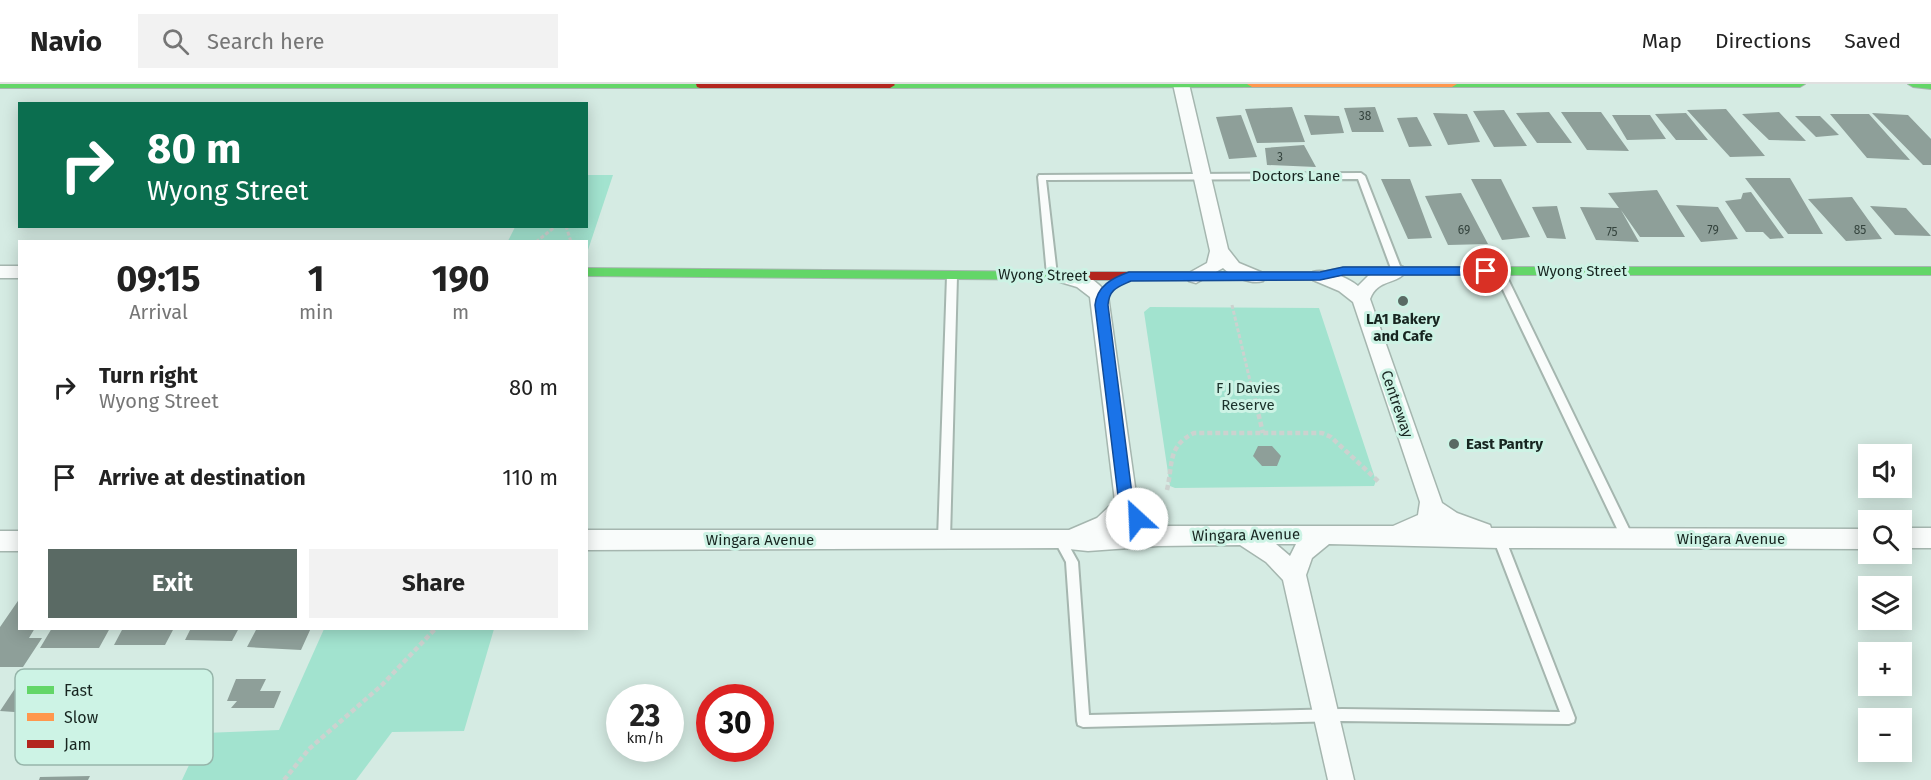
<!DOCTYPE html>
<meta charset="utf-8">
<style>
body{margin:0;font-family:"Fira Sans",sans-serif;background:#f2f2f2;color:#222;height:100vh;display:flex;flex-direction:column;font-size:22px;white-space:nowrap}
*{box-sizing:border-box;margin:0}
p{font-size:20px;color:#767676}
.icon{flex:none;width:33px;height:33px;fill:none;stroke:currentColor;stroke-width:2;stroke-linecap:round;stroke-linejoin:round}
.map{position:relative;flex:1;overflow:hidden}
.side{position:absolute;left:18px;top:156px;width:570px;height:390px;display:flex;flex-direction:column;background:#fff;border-radius:0px;box-shadow:0 3px 15px #0003}
.side>*{flex:none}
.hud{position:absolute;left:18px;top:18px;width:570px;height:126px;border-radius:0px;box-shadow:0 3px 15px #0003;background:#0b6e4f;color:#fff;overflow:hidden}
.controls{position:absolute;left:1858px;top:360px;display:grid;gap:12px}
.controls a{display:grid;place-items:center;width:54px;height:54px;border-radius:0px;background:#fff;box-shadow:0 3px 15px #0003;font-size:30px}
.speed{position:absolute;left:606px;top:600px;display:flex;gap:12px;font-size:30px;font-weight:700;text-align:center}
.speed>*{display:grid;place-content:center;width:78px;height:78px;border-radius:50%;background:#fff;box-shadow:0 3px 15px #0003;line-height:1}
.speed small{font-size:15px;font-weight:400}
.speed .limit{border:9px solid #d22;background:#fff;color:#111}
.pin{position:absolute;display:grid;place-items:center;width:51px;height:51px;color:#fff;margin:-26px;border:3px solid #fff;border-radius:50%;box-shadow:0 2px 6px #0007}
.me{position:absolute;width:66px;margin:-33px;rotate:335deg;stroke-linejoin:round;filter:drop-shadow(0 0 4px #0008)}
.turn{display:flex;align-items:center;gap:21px;height:126px;padding:0 30px;font-size:27px}
.turn .icon{width:78px;height:78px;stroke-width:2.5}
.turn b{display:block;font-size:42px;line-height:51px}
.eta{display:flex;justify-content:space-evenly;align-items:center;height:102px;text-align:center}
.eta b{font-size:36px;font-weight:700;line-height:42px}
.cta{display:flex;gap:12px;margin-top:auto;padding:12px 30px}
.cta a{flex:1;height:69px;border-radius:0px;background:#5a6a64;color:#fff;font-size:24px;font-weight:700;line-height:69px;text-align:center}
.cta a+a{background:#f2f2f2;color:#222}
ul{padding:0;list-style:none}
li{display:flex;align-items:center;gap:18px;height:90px;padding:0 30px}
li div{flex:1}
li b{display:block;font-size:22px}
li em{font-style:normal}
header{display:flex;align-items:center;gap:36px;box-sizing:border-box;height:84px;padding:0 30px;background:#fff;border-bottom:2px solid #e0e0e0}
header strong{font-size:28px}
nav{display:flex;gap:33px;margin-inline-start:auto;font-size:21px}
.search{width:420px;height:54px;background:#f2f2f2;display:flex;align-items:center;gap:15px;box-sizing:border-box;padding:0 21px;border-radius:0px;color:#767676;font-size:22px}
.map>svg:first-child{display:block}
.green{fill:#a2e3cf}
.building{fill:#8e9f99}
.lines{fill:none;stroke-linecap:round;stroke-linejoin:round}
.lane-casing{stroke:#a5b6af;stroke-width:4}
.street-casing{stroke:#a5b6af;stroke-width:3}
.fast-casing{stroke:#a5b6af;stroke-width:2}
.slow-casing{stroke:#a5b6af;stroke-width:2}
.jam-casing{stroke:#a5b6af;stroke-width:2}
.path-far1{stroke:#ccd2cf;stroke-width:3;stroke-dasharray:4 2;stroke-linecap:butt}
.path{stroke:#ccd2cf;stroke-width:4.5;stroke-dasharray:5 3;stroke-linecap:butt}
.lane{fill:#f9fcfb;fill-rule:evenodd}
.street{fill:#f9fcfb;fill-rule:evenodd}
.fast{fill:#63d668;fill-rule:evenodd}
.slow{fill:#ff974d;fill-rule:evenodd}
.jam{fill:#b3261e;fill-rule:evenodd}
.route{fill:#1a73e8;stroke:#114b97;stroke-width:1.5}
.poi-dot{fill:#5a6a64;stroke:#cdf3e5;stroke-width:2}
.labels{text-anchor:middle;stroke-width:6;stroke-linejoin:round;paint-order:stroke}
.number-label{font-size:12px;fill:#35443e}
.street-label{font-size:15px;fill:#172520;stroke:#cdf3e5}
.poi-label{font-size:15px;font-weight:bold;fill:#172520;stroke:#cdf3e5}
.park-label{font-size:15px;fill:#1c322b;stroke:#cdf3e5}
.key{fill:#cdf3e5;stroke:#96b5aa;stroke-width:1.5}
.key-label{font-size:16px;fill:#172520}
</style>
<header>
<strong>Navio</strong>
<div class="search"><svg class="icon" aria-label="search" viewBox="0 0 24 24"><circle cx="10" cy="10" r="6"/><path d="M15 15l6 6"/></svg>Search here</div>
<nav><a>Map</a><a>Directions</a><a>Saved</a></nav>
</header>
<div class="map">
<svg width="1931" height="696" viewBox="0 0 1931 696">
<rect width="100%" height="100%" fill="#d5ebe3"/>
<path class="green" d="M587 91H613L587 169 586 158 508 157 515 143 586 142Z
M1150 223 1319 224 1376 397 1374 402 1175 404 1170 402 1144 228Z
M324 545H494L464 647 392 648 356 696H182L204 649 279 646Z"/>
<path class="building" d="M1292 23 1305 58 1257 59 1245 25Z
M1375 23 1384 48H1352L1344 24Z
M1726 25 1765 72 1730 73 1687 26Z
M1504 26 1527 62 1494 63 1473 27Z
M1549 28 1572 59H1537L1516 29Z
M1561 28H1601L1629 67 1587 66Z
M1779 28 1806 57 1769 56 1742 30Z
M1433 29 1467 30 1480 58 1448 61Z
M1686 29 1708 56H1676L1655 30Z
M1872 29 1908 31 1931 55V81H1923Z
M1830 30H1869L1910 76 1867 74Z
M1241 31 1257 73 1229 75 1216 33Z
M1304 31 1339 32 1344 49 1311 51Z
M1612 31H1650L1666 55 1627 56Z
M1795 32H1820L1839 51 1816 53Z
M1417 33 1432 62 1409 63 1397 34Z
M1304 61 1316 83 1267 81 1265 64Z
M1745 94H1790L1823 150H1788Z
M1381 95H1410L1432 154 1408 155Z
M1471 95H1501L1530 153 1502 156Z
M1657 106 1685 153H1640L1621 126 1639 158 1596 156 1580 123 1619 124 1608 109Z
M1751 108 1784 154 1770 155 1763 148H1746L1725 117 1741 115 1743 109Z
M1461 109 1488 160 1448 161 1425 112Z
M1852 113 1882 155 1846 157 1808 115Z
M1676 121 1718 123 1738 155 1701 158Z
M1557 122 1566 155 1547 154 1532 123Z
M1870 122 1906 124 1931 152 1895 151Z
M1258 362H1272L1281 372 1277 382H1262L1253 372Z
M20 514V544H35L29 554H42L23 583H0V543Z
M52 544H110L99 564H40Z
M123 544H174L165 561H114Z
M191 544H239L232 557 185 556Z
M257 544H311L301 566 247 563Z
M26 588 70 590 59 606 73 607V612L82 613 64 643 36 641 43 630 0 627Z
M236 595H266L260 607H281L274 624H231L237 617H227Z
M90 692 88 696H39L40 693Z"/>
<g class="lines">
<defs>
<path id="lane" d="M1361 89 1365 92 1402 187 1400 189H1394L1392 187 1358 95 1046 96 1057 191 1052 194 1047 191 1038 93 1039 91Z
M1499 184 1504 187 1634 455 1632 458 1628 460 1624 458 1622 455 1494 187Z
M952 189 957 192 950 455 948 458 944 460 940 458 938 455 947 192Z
M1059 449 1063 451 1078 478 1089 631 1342 625 1560 628 1493 454 1495 451 1499 449 1503 451 1505 454 1575 634 1574 638 1569 640 1342 637 1083 643 1078 641 1077 637 1066 478 1053 454 1055 451Z"/>
<path id="street" d="M1173 0H1189L1228 165 1239 179 1263 189 1265 193 1263 197C1251 201 1231 192 1223 184L1196 199 1189 197 1187 193 1189 189 1207 179 1210 167Z
M1397 181 1403 183 1406 187C1398 201 1378 194 1370 215L1442 419 1457 429 1490 441 1491 444 1869 445V465L1499 464 1329 460 1312 474 1306 491 1354 696H1328L1283 496 1266 478 1240 461 1158 462 1088 467 1059 464 586 466V446H1069L1097 434 1115 417 1090 213 1077 203 1057 197 1055 193 1057 189C1077 183 1099 196 1108 212L1137 417 1145 428 1162 442H1393L1418 431 1420 418 1353 218 1339 207 1313 196 1311 192 1313 188C1326 184 1348 194 1358 202L1368 192ZM1125 436 1132 444 1115 445ZM1276 460H1296L1290 472Z
M0 182H20V194H0Z
M1902 444H1931V464H1902Z
M0 447H20V467H0Z"/>
<path id="fast" d="M0 0H704L705 1 700 4H0Z
M886 0H1257L1252 3 890 4 887 3Z
M1447 0H1805L1800 3H1452Z
M1908 0H1931V5L1913 3Z
M1346 183H1931V191H1346L1340 187Z
M586 184 1079 188 1085 192 1079 196 586 192Z"/>
<path id="slow" d="M1247 0H1457L1452 3H1252Z"/>
<path id="jam" d="M696 0H894L895 1 890 4H700L697 3Z
M1346 183 1352 187 1350 190 1320 196H1079L1073 192 1079 188H1320Z"/>
</defs>
<use href="#lane" class="lane-casing"/>
<use href="#street" class="street-casing"/>
<use href="#fast" class="fast-casing"/>
<use href="#slow" class="slow-casing"/>
<use href="#jam" class="jam-casing"/>
<path class="path-far1" d="M566 142 571 158
M536 158 556 142
M1232 221 1251 301"/>
<path class="path" d="M1251 299 1263 349
M1167 406C1173 381 1167 362 1194 349H1322L1331 353 1379 398
M284 696 309 665 382 601 436 544"/>
<use href="#lane" class="lane"/>
<use href="#street" class="street"/>
<use href="#fast" class="fast"/>
<use href="#slow" class="slow"/>
<use href="#jam" class="jam"/>
</g>
<path class="route" d="M1343 183H1486L1492 187 1486 191H1343L1320 196 1131 197C1118 203 1109 205 1108 221L1133 418 1145 435 1142 439H1132L1119 420 1095 221C1097 202 1112 194 1129 188H1320Z"/>
<g class="poi-dot">
<circle cx="1403" cy="217" r="6"/>
<circle cx="1454" cy="360" r="6"/>
</g>
<g class="labels">
<g class="number-label">
<text x="1365" y="36">38</text>
<text x="1280" y="77">3</text>
<text x="1464" y="150">69</text>
<text x="1713" y="150">79</text>
<text x="1860" y="150">85</text>
<text x="1612" y="152">75</text>
</g>
<g class="street-label">
<text x="1296" y="97">Doctors Lane</text>
<text x="1582" y="192">Wyong Street</text>
<text transform="translate(1043 191) rotate(1)" y="5">Wyong Street</text>
<text transform="translate(1397 320) rotate(71)" y="5">Centreway</text>
<text transform="translate(1246 451) rotate(-1)" y="5">Wingara Avenue</text>
<text x="1731" y="460">Wingara Avenue</text>
<text x="760" y="461">Wingara Avenue</text>
</g>
<g class="poi-label">
<text x="1403" y="240">LA1 Bakery<tspan x="1403" dy="17">and Cafe</tspan></text>
<text x="1466" y="365" text-anchor="start">East Pantry</text>
</g>
<g class="park-label">
<text x="1248" y="309">F J Davies<tspan x="1248" dy="17">Reserve</tspan></text>
</g>
</g>
<rect x="15" y="585" width="198" height="96" rx="9" class="key"/>
<rect x="27" y="602" width="27" height="8" fill="#63d668"/>
<rect x="27" y="629" width="27" height="8" fill="#ff974d"/>
<rect x="27" y="656" width="27" height="8" fill="#b3261e"/>
<g class="key-label">
<text x="64" y="612">Fast</text>
<text x="64" y="639">Slow</text>
<text x="64" y="666">Jam</text>
</g>
</svg>
<div class="controls">
<a><svg class="icon" aria-label="sound" viewBox="0 0 24 24"><path d="M4 9h4l5-4v14l-5-4H4zM17 9q2 3 0 6"/></svg></a>
<a><svg class="icon" aria-label="search" viewBox="0 0 24 24"><circle cx="10" cy="10" r="6"/><path d="M15 15l6 6"/></svg></a>
<a><svg class="icon" aria-label="layers" viewBox="0 0 24 24"><path d="M12 4l9 5-9 5-9-5zM3 14l9 5 9-5"/></svg></a>
<a>+</a>
<a>−</a>
</div>
<div class="speed"><div>23<small>km/h</small></div><div class="limit">30</div></div>
<div class="pin" style="left:1486px;top:187px;background:#d93025"><svg class="icon" aria-label="arrive" viewBox="0 0 24 24"><path d="M6 21V4h12l-3 4 3 4H6"/></svg></div>
<svg class="me" style="left:1137px;top:435px" viewBox="-20 -20 40 40"><circle r="19" fill="#fff"/><path d="M0-13L10 11 0 6-10 11z" fill="#1a73e8"/></svg>
<div class="hud">
<div class="turn"><svg class="icon" aria-label="right" viewBox="0 0 24 24"><path d="M7 20v-9h11M14 6l5 5-5 5"/></svg><div><b>80 m</b>Wyong Street</div></div>
</div>
<section class="side">
<div class="eta">
<div><b>09:15</b><p>Arrival</p></div>
<div><b>1</b><p>min</p></div>
<div><b>190</b><p>m</p></div>
</div>
<ul>
<li><svg class="icon" aria-label="right" viewBox="0 0 24 24"><path d="M7 20v-9h11M14 6l5 5-5 5"/></svg><div><b>Turn right</b><p>Wyong Street</p></div><em>80 m</em></li>
<li><svg class="icon" aria-label="arrive" viewBox="0 0 24 24"><path d="M6 21V4h12l-3 4 3 4H6"/></svg><div><b>Arrive at destination</b></div><em>110 m</em></li>
</ul>
<div class="cta"><a>Exit</a><a>Share</a></div>
</section>
</div>
